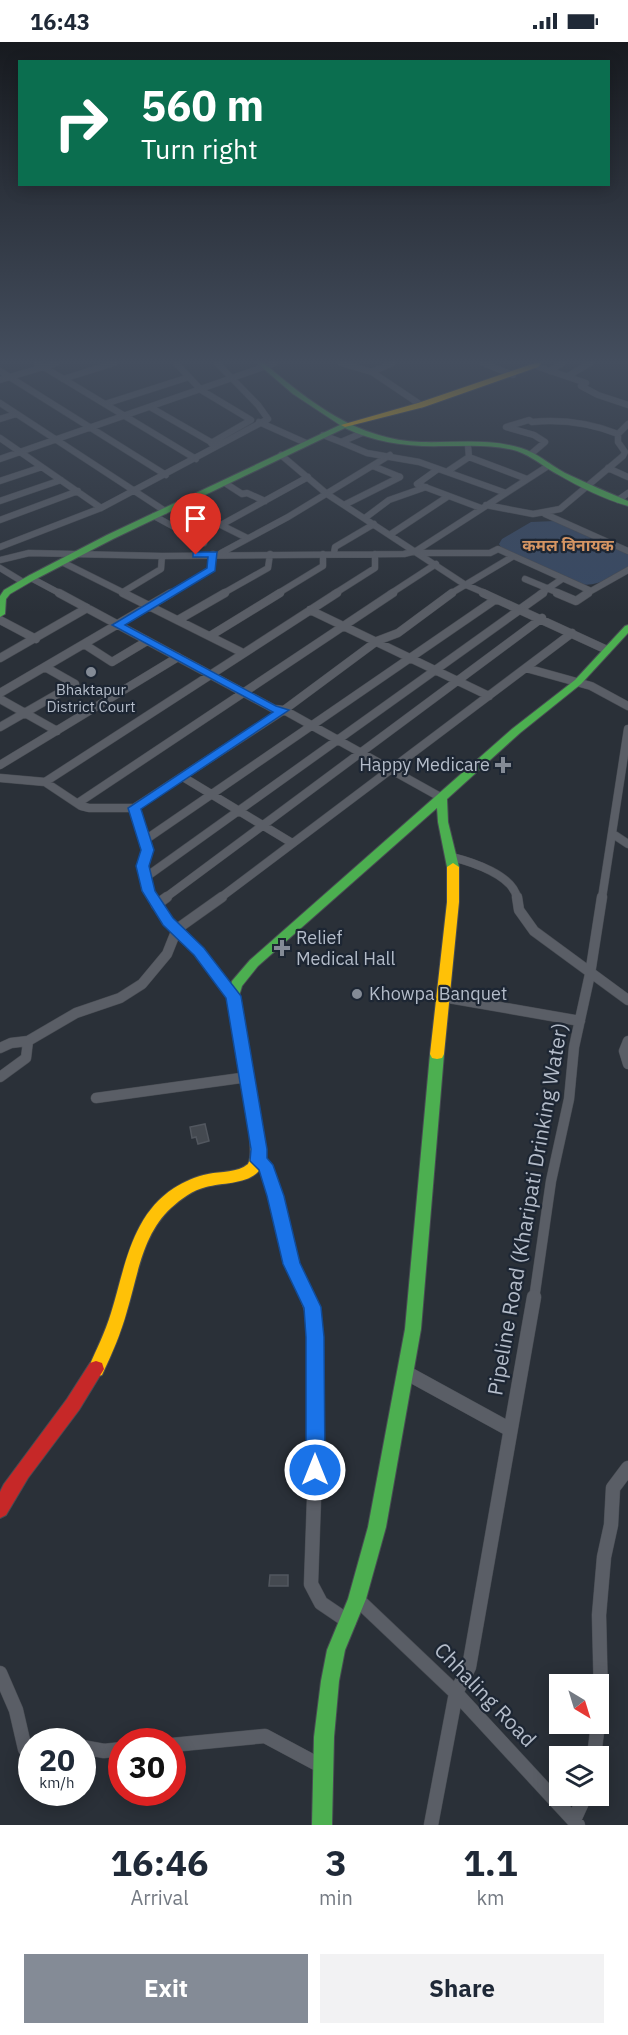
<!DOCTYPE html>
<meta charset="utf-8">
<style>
body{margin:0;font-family:"IBM Plex Sans","Noto Sans Devanagari",sans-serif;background:#f2f2f3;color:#1f2937;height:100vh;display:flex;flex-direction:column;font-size:22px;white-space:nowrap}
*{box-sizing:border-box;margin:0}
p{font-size:20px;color:#747a83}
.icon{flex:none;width:33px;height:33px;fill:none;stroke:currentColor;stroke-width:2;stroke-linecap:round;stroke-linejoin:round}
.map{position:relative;height:1783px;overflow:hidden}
.panel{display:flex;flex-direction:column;background:#fff;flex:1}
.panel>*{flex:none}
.top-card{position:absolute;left:18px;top:18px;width:592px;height:126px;border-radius:0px;box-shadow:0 3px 15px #0003;background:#0b6e4f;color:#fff;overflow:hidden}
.needle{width:39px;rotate:142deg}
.buttons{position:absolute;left:549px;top:1632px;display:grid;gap:12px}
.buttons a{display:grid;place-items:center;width:60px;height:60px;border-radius:0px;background:#fff;box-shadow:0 3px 15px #0003;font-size:30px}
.speed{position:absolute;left:18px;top:1686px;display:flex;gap:12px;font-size:30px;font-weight:700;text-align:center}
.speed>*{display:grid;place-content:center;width:78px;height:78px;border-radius:50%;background:#fff;box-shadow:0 3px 15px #0003;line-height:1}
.speed small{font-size:15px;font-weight:400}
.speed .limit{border:9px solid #d22;background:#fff;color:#111}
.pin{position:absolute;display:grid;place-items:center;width:51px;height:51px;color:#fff;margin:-62px -26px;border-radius:50% 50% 50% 0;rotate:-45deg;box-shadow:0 0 6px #0007}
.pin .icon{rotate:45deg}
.me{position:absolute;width:66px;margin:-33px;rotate:0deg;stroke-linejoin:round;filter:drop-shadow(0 0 4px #0008)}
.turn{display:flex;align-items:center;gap:21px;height:126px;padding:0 24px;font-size:27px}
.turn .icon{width:78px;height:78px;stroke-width:2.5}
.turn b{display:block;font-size:42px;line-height:51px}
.eta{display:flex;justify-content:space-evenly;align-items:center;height:102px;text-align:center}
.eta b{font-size:36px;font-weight:800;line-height:42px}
.cta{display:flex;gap:12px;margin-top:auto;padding:12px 24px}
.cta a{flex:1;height:69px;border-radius:0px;background:#848b96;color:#fff;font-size:24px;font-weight:800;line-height:69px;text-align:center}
.cta a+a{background:#f2f2f3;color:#1f2937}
.status{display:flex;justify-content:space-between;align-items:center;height:42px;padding:0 30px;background:#fff;direction:ltr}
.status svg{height:16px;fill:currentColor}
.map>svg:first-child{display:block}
.water{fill:#384963}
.building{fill:#444950;stroke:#52575f;stroke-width:1.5}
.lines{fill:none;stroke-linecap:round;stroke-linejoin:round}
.street-far3-casing{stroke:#484c53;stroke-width:7}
.street-far2-casing{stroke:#484c53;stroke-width:9}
.street-far1-casing{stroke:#484c53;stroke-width:11}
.street-casing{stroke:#484c53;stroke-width:15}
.fast-casing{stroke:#484c53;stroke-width:2}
.slow-casing{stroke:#484c53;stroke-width:2}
.jam-casing{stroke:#484c53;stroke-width:2}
.street-far3{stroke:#5a5e66;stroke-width:6}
.street-far2{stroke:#5a5e66;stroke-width:8}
.street-far1{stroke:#5a5e66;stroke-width:10}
.street{stroke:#5a5e66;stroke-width:14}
.fast{fill:#4caf50;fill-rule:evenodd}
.slow{fill:#ffc107;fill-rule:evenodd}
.jam{fill:#c62828;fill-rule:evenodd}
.route{fill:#1a73e8;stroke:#114b97;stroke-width:1.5}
.poi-dot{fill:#848b96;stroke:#1d2633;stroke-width:2}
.labels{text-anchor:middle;stroke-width:4.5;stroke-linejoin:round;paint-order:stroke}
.far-poi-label{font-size:15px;fill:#b4bcc9;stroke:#1d2633}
.far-neighbourhood-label{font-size:16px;font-weight:bold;fill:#d59563;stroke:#1d2633}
.poi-label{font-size:18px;fill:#b4bcc9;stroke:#1d2633;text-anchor:start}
.near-street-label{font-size:21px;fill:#b4bcc9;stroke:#1d2633}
</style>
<div class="status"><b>16:43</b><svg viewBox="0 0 49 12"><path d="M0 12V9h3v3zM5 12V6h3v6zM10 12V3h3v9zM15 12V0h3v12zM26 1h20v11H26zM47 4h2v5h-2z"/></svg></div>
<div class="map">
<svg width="628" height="1783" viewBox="0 0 628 1783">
<rect width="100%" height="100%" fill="#2a3038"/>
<path class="water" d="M555 479 628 511V525C612 534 598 546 579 542L502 507 499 502 502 497 531 480Z"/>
<path class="building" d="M205 1082 209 1099 198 1102 196 1095 192 1096 190 1085Z
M270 1533H288V1544H269Z"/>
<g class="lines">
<defs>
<path id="street-far3" d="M37 321 196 417
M176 321 201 348 251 378 211 401
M341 321 372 330 421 363
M483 321 513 333
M536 324 586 341 581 344 598 353 628 363
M0 329 166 433
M550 329 562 321
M372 330 392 321
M568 334 590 321
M63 337 114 321
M0 338 57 321
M0 361 165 469
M105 362 189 335
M150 365 216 403
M0 377 16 372
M259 380 306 401
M323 393 341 400 362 391
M0 396 101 466
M341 400 367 411 419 420 506 451
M531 412 545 400 534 393 506 385 529 378 532 380C562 377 590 381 618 392
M281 413 327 452 464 542 487 552
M469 415 527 437
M0 417 275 321
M373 424 400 435
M608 426 628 435
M438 427 417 442 481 466
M448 429 469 415 468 404
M0 439 42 425
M225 441 242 452 247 451 265 459
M618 458 628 451
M0 459 61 438
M183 461 221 483
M346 462 400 435
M486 463 533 472 560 467 623 414 625 410 618 400V392L628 382
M545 472 628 509
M154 474 204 501
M365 476 389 458 426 445
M0 478 78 449
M391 492 447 455
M247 496 221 483 308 435
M0 505 101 466 268 377 258 363 217 321
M221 511 288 475 390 413
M334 511 335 505 374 482
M420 511H490L498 507 591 549 628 528
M0 518 29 511 162 514 404 512 416 509 548 424
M62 520 126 552
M0 526 23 540
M31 536 61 552
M525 537 561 552
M123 550 161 527 162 514
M169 552 212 527 213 512
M222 552 268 526 270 512
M277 552 323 524V512
M334 552 375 526V512
M390 552 436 522
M450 552 512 515
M540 552 562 537
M586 552 591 549"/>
<path id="street-far2" d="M59 551 274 667 284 668 442 756
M123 551 243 611
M483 551 607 608
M557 551 576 559 588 551
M310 568 489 654
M0 578 36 597
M178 578 225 551
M210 594 280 551
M84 602 112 620 147 599
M0 616 87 566
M526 626 591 644 628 664
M0 651 171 551
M0 657 57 689
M0 685 75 642 45 625
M0 723 178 615
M183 735 292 801
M0 736 45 740 81 764 89 766H134L284 668 377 599 398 591 452 551
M45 740 337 551
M78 761 393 551
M134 766 147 808 143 824 148 849 153 856
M613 792 628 802
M145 798 496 557
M452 815C472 820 513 833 517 856
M146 835 543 551
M165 856 542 576
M220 856 572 591
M602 856 628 687"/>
<path id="street-far1" d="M152 855 168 880 199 910 233 954
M517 855 519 868 534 889 628 958
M156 863 167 855
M443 955 580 979
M628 999 624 1009 628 1022
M0 1006 11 1001 28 999
M0 1035 26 1016 28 999 76 971 120 956 142 942 167 912 177 887 222 855
M96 1056 248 1035
M258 1119 265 1123 290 1219 308 1257
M534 1257 551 1139 569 1057 574 1005 590 932 602 855"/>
<path id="street" d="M307 1255 314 1276 315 1428 311 1542 321 1561 349 1580
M405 1330 509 1387
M357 1557 456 1651 578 1783
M0 1631 16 1668 25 1707 32 1706
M598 1679 601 1656 599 1573 604 1515 611 1483 613 1446 628 1426
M172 1703 265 1694 323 1725
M82 1705 104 1709 122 1707
M594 1714 598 1682
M574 1778 585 1754
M431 1783 456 1651 469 1625 534 1255"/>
<path id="fast" d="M257 321H264C309 360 358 398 421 400 454 401 489 396 521 406 538 411 550 423 565 431 586 441 607 450 628 459V464C604 457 579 445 557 432 544 425 532 414 517 409 494 402 468 404 444 404 410 405 376 401 345 386L113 497 34 538 10 552 6 557 5 572 0 575V554L4 548 28 534 107 493 340 383 293 352Z
M628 583V591L581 642 520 691 447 757 448 780 459 825 457 828 453 829 447 825 438 780 437 766 258 924 242 944 239 954 263 1091 261 1095 256 1097 251 1095 227 954 232 939 250 918 512 687 575 638 625 584Z
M437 1007 442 1008 444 1012 421 1287 386 1485 366 1557 345 1608 339 1639 334 1695 332 1783H312L314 1695 321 1639 327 1608 348 1557 368 1485 405 1287 430 1012 432 1008Z"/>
<path id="slow" d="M535 321H542L538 325 424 365 345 385 341 383 418 361Z
M453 821 459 825V860L444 1012 442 1016 437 1017 432 1016 430 1012 447 860V825Z
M256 1085 261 1087C265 1095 266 1105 265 1114 261 1144 228 1139 206 1145 193 1148 181 1157 171 1166 142 1193 138 1233 127 1269 121 1291 112 1312 102 1333L96 1335 90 1333 88 1327C96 1308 105 1291 111 1271 125 1226 131 1174 174 1146 184 1140 196 1134 208 1132 222 1129 237 1131 248 1122 254 1110 247 1098 251 1087Z"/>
<path id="jam" d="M96 1319 102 1321 104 1327 79 1368 28 1436 6 1473 0 1476V1450L4 1442 67 1357 90 1321Z"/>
</defs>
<use href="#street-far3" class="street-far3-casing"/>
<use href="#street-far2" class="street-far2-casing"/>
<use href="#street-far1" class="street-far1-casing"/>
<use href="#street" class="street-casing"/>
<use href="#fast" class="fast-casing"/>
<use href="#slow" class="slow-casing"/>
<use href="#jam" class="jam-casing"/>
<use href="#street-far3" class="street-far3"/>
<use href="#street-far2" class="street-far2"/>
<use href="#street-far1" class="street-far1"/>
<use href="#street" class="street"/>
<use href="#fast" class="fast"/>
<use href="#slow" class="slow"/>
<use href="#jam" class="jam"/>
</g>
<linearGradient id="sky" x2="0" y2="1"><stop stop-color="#171a1f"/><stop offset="0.56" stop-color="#444e5e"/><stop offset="1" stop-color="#444e5e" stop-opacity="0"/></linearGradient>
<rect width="628" height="571" fill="url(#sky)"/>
<path class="route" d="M196 510H217L215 529 125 583 276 664 289 668 141 767 154 808 149 824 155 849 173 876 204 906 241 954 267 1107V1116L273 1123 284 1154 300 1221 321 1265 324 1295 325 1428 322 1435 315 1438 308 1435 306 1428V1295L304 1266 283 1222 267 1154 259 1128 250 1119 251 1107 226 956 194 913 163 883 142 849 136 824 141 808 128 766 273 670 112 583 207 526 208 515H193V511Z"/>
<g class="poi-dot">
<circle cx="91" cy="630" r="6"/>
<path d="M500 714h6v6h6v6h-6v6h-6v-6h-6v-6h6z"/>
<path d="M279 897h6v6h6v6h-6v6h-6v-6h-6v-6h6z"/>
<circle cx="357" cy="952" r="6"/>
</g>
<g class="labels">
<g class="far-poi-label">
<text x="91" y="653">Bhaktapur<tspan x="91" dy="17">District Court</tspan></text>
</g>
<g class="far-neighbourhood-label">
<text x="568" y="509">कमल विनायक</text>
</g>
<g class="poi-label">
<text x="490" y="729" text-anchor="end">Happy Medicare</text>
<text x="296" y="902">Relief<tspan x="296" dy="21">Medical Hall</tspan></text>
<text x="369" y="958">Khowpa Banquet</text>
</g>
<g class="near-street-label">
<text transform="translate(528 1167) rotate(-80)" y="7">Pipeline Road (Kharipati Drinking Water)</text>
<text transform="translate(485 1653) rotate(46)" y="7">Chhaling Road</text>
</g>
</g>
</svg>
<div class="buttons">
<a><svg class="needle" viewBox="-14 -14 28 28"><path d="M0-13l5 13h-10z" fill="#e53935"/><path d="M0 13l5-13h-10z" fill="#747a83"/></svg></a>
<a><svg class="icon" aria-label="layers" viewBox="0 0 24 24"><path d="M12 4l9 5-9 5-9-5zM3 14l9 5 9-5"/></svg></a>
</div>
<div class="speed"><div>20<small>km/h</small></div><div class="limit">30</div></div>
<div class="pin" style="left:196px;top:513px;background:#d93025"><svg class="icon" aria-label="arrive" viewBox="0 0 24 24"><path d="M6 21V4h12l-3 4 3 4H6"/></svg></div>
<svg class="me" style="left:315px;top:1428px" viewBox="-20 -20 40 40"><circle r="17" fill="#1a73e8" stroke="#fff" stroke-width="3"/><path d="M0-11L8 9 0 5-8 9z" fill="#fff"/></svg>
<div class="top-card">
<div class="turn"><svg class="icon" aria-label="right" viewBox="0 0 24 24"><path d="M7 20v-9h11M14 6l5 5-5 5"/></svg><div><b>560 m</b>Turn right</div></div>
</div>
</div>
<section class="panel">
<div class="eta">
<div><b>16:46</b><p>Arrival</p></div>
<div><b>3</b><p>min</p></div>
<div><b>1.1</b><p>km</p></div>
</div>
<div class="cta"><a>Exit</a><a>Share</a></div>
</section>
